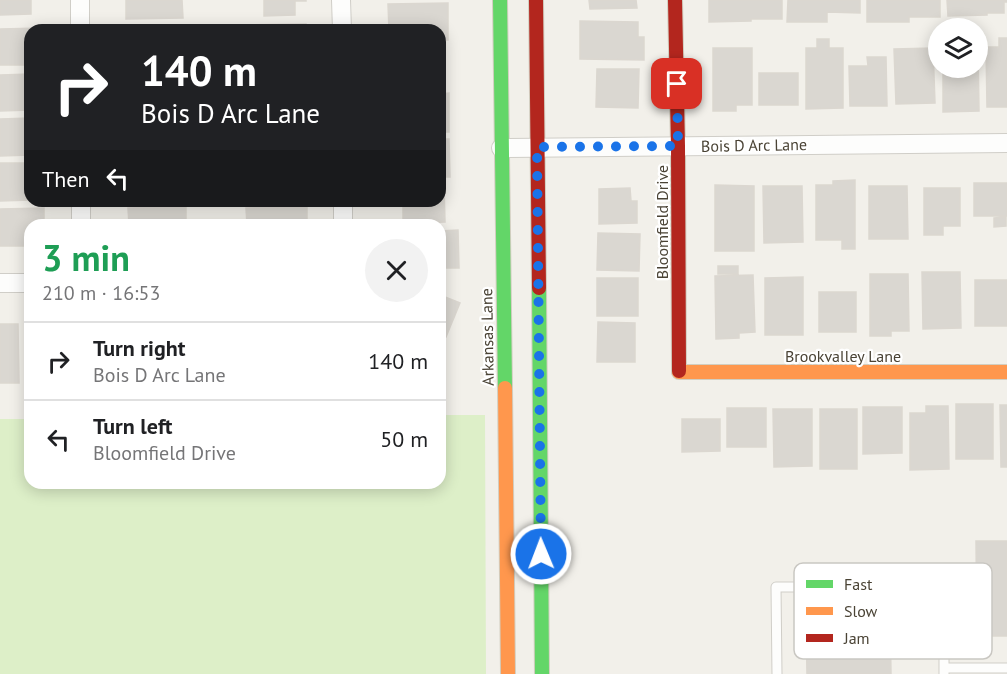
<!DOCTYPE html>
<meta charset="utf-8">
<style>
body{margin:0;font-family:"PT Sans",sans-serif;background:#f2f2f2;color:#202124;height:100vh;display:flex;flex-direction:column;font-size:22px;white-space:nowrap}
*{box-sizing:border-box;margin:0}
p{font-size:20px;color:#757577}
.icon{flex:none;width:33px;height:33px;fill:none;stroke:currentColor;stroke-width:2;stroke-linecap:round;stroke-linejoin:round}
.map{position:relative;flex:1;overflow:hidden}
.details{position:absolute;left:24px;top:219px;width:422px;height:270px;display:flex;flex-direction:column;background:#fff;border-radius:18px;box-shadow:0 3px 15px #0003}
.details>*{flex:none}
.guide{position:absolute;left:24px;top:24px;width:422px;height:183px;border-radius:18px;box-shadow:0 3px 15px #0003;background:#202124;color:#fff;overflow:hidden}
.buttons{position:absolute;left:928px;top:18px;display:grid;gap:12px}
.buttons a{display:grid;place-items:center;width:60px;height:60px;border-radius:50%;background:#fff;box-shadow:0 3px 15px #0003;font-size:30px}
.pin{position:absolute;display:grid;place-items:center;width:51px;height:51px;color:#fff;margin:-26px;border-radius:12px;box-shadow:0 3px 9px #0006}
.me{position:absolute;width:66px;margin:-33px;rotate:359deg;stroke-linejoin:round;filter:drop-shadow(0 0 4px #0008)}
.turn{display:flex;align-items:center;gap:21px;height:126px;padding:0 18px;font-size:27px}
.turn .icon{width:78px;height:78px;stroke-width:2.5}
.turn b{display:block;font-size:42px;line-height:51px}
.then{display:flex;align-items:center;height:57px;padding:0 18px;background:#0003;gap:12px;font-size:22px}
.round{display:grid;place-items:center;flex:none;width:63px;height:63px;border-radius:32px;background:#f2f2f2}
.summary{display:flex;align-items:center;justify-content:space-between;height:102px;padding:0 18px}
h1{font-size:36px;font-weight:700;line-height:45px;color:#1e9e55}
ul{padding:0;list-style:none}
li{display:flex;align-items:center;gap:18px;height:78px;padding:0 18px;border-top:2px solid #e0e0e0}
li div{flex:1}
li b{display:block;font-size:22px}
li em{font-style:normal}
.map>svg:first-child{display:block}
.green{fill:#ddefc8}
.building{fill:#dad7d1;stroke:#dbd7d0;stroke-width:1.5}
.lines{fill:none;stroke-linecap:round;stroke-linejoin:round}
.lane-casing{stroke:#d0cec8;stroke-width:11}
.street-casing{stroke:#d0cec8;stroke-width:20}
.fast-casing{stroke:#d2cec0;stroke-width:16}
.slow-casing{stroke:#d2cec0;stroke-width:16}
.jam-casing{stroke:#d2cec0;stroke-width:16}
.lane{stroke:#fdfdfc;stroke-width:9}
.street{stroke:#fdfdfc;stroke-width:18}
.fast{stroke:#63d668;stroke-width:14}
.slow{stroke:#ff974d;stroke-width:14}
.jam{stroke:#b3261e;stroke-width:14}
.route{stroke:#1a73e8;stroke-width:10;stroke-dasharray:0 18}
.labels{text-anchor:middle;stroke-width:4.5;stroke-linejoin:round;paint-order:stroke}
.street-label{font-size:16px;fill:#4a4335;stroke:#fff}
.key{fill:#fff;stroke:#c9c7c2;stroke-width:1.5}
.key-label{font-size:16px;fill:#4a4335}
</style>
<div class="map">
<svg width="1007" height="674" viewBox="0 0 1007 674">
<rect width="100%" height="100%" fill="#f2f0ea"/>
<path class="green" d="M440 415H485L486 674H0V419H30V483H440Z"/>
<path class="building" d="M0 0H31V14L0 15Z
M126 0H182L183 18 126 19Z
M264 0H306V1H295V15L264 16Z
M589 0H636L637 8 590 9Z
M709 0H782V19H751V21L709 22Z
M788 0H860V13L827 12V22H787Z
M867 0H940V17H909V22H867Z
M947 0H1007V2H1004V13H987V15L948 16Z
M448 3V40H440V30H389L388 4Z
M580 21 638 22V37H644V60L580 59Z
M306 24V30H245V25Z
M167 26V30H137V27Z
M41 28V30H30V65H0V29Z
M999 38H1007V107H987L986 47H999Z
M817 39H829V48H843V108L806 109V48H817Z
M978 47 979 111 943 112V68H978Z
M443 48 444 85H440V49Z
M713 48H752V105H736V111H713Z
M933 48 935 103 896 104 894 49Z
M867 57H886L887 106H850L849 66H868Z
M597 69H639L638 108 596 107Z
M759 73H798V105H759Z
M30 74V110L0 111V75Z
M449 93V132H440V94Z
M30 118V155L0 156V119Z
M440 139H449L450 177H440Z
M0 163H30V200L0 201Z
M855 180V249H842V240H816V185H833V181Z
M974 183H1007V216H974Z
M440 184H444L445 222 403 223V206H391V201H440Z
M715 185 754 186V251H715Z
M763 186H802L803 242 764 243Z
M869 186H907L908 239H869Z
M630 188 631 201H637V223L599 224V189Z
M924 188H960V226H943V235H924Z
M186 207V225H129L128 208Z
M307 207V225H247L246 208Z
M44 208V225H30V246H0V209Z
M1006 217V226L994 227V218Z
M458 230 459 268H440V231Z
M598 233 640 234 639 271 597 270Z
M718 266H738V274H718Z
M922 272H960L961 328 923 329Z
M870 274H908L909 331H891V336H870Z
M753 275 755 332 739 333V338L716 339 715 276Z
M803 277V335H765V278Z
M597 278H638V316H597Z
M975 280H1007V326H975Z
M819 292H856V332H819Z
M440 295 460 303 446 337 440 334Z
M598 322 635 323V362H597Z
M0 324H18L19 383H0Z
M26 324H30V384H27Z
M956 404H993V459H956Z
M1000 405H1007V467H1001Z
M926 406H948L949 469 910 470V413H926Z
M863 407H902V453L863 454Z
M727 408H766V447H727Z
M773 409H812V466L774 467Z
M820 409H857V469H820Z
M682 419H720V451L682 452Z
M976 541H1007V636H977Z
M890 615 891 674H807L806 616Z"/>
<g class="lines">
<defs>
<path id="lane" d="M945 668H1007
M777 674 776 587H944V674"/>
<path id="street" d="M80 0V30
M341 0 342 30
M501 148 1007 143
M81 201V225
M343 201V225
M0 283H30"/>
<path id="fast" d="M500 0 505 388
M539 288 542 674"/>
<path id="slow" d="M679 371V372H1007
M505 388 508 674"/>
<path id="jam" d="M536 0 539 288
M675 0 678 146 679 371"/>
</defs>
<use href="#lane" class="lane-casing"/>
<use href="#street" class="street-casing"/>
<use href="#fast" class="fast-casing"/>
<use href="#slow" class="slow-casing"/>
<use href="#jam" class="jam-casing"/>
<use href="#lane" class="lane"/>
<use href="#street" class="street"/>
<use href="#fast" class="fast"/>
<use href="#slow" class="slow"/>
<use href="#jam" class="jam"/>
</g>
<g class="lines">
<path class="route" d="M541 554 537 147 678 146 677 84"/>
</g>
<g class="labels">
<g class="street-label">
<text transform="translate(754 145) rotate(-1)" y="6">Bois D Arc Lane</text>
<text transform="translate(662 222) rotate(-90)" y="6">Bloomfield Drive</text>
<text transform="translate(487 337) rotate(-91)" y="6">Arkansas Lane</text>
<text x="843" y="362">Brookvalley Lane</text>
</g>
</g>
<rect x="794" y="563" width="198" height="96" rx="9" class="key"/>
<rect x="806" y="580" width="27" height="8" fill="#63d668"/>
<rect x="806" y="607" width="27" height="8" fill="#ff974d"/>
<rect x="806" y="634" width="27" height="8" fill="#b3261e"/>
<g class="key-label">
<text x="844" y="590">Fast</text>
<text x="844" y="617">Slow</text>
<text x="844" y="644">Jam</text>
</g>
</svg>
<div class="buttons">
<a><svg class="icon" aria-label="layers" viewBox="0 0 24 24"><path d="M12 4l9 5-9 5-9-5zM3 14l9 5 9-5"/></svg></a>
</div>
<div class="pin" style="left:677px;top:84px;background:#d93025"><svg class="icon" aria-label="arrive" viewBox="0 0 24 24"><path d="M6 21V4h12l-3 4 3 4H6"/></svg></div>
<svg class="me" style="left:541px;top:554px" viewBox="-20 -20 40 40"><circle r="17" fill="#1a73e8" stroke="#fff" stroke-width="3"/><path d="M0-11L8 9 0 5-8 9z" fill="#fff"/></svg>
<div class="guide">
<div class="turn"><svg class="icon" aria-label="right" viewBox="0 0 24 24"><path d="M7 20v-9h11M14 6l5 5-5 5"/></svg><div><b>140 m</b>Bois D Arc Lane</div></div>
<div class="then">Then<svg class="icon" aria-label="left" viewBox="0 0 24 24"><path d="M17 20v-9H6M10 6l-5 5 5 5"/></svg></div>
</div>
<section class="details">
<div class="summary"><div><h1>3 min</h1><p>210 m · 16:53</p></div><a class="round"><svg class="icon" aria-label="close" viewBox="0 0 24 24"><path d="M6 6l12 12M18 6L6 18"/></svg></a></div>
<ul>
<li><svg class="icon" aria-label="right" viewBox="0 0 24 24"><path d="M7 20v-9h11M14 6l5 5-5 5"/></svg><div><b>Turn right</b><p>Bois D Arc Lane</p></div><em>140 m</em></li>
<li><svg class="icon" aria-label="left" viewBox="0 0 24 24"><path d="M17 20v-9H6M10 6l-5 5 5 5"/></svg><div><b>Turn left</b><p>Bloomfield Drive</p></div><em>50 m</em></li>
</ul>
</section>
</div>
